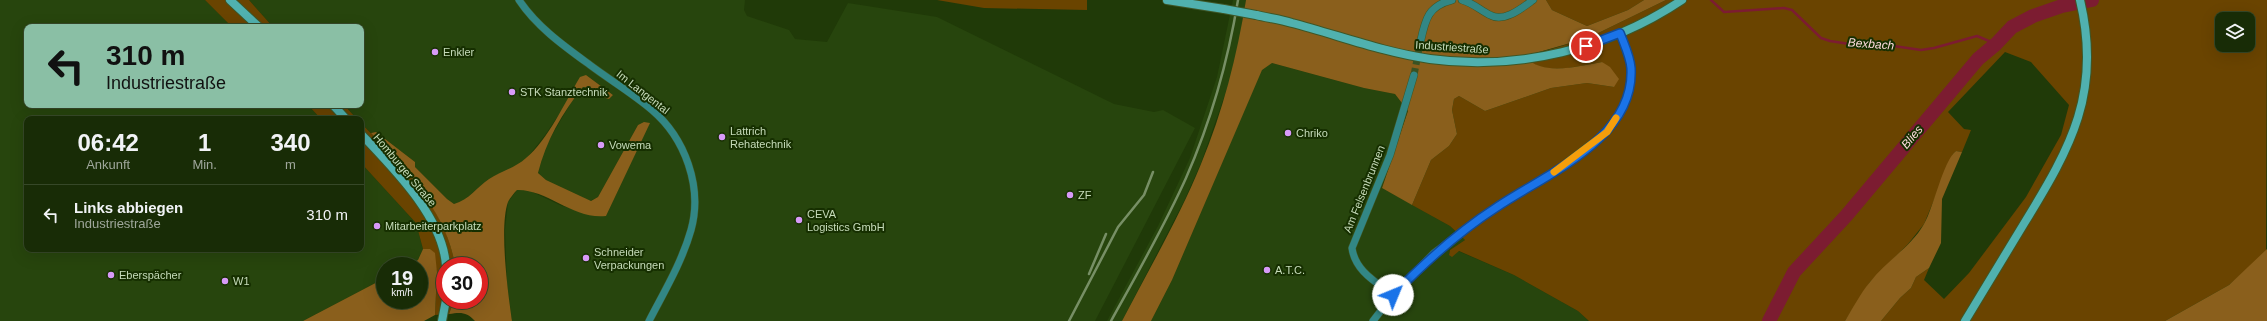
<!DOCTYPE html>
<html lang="de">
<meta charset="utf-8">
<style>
body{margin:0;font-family:Helvetica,sans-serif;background:#253814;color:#f1f3f6;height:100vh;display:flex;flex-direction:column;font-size:15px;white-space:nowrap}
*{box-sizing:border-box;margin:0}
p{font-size:13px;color:#9fa79b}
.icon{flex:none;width:22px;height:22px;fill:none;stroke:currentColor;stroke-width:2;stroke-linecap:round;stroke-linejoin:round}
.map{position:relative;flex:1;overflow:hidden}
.sheet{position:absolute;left:24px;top:116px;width:340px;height:136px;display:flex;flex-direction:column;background:#182c06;border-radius:8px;box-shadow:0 4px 16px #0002,0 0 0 1px #364828}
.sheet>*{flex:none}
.guide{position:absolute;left:24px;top:24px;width:340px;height:84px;border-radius:8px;box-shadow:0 4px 16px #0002,0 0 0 1px #364828;background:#8abfa5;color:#111;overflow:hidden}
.tools{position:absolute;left:2215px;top:12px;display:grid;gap:8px}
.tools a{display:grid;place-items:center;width:40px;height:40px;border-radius:8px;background:#182c06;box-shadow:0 4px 16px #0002,0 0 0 1px #364828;font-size:20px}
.speed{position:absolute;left:376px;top:257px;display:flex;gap:8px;font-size:20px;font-weight:700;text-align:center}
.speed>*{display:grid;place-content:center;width:52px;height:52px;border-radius:50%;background:#182c06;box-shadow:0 4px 16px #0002,0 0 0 1px #364828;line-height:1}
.speed small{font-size:10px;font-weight:400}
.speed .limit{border:6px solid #d22;background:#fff;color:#111}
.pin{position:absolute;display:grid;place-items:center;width:34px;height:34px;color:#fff;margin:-17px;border:2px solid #fff;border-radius:50%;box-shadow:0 1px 4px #0007}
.me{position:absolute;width:44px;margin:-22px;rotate:45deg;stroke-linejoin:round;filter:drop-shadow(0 0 3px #0008)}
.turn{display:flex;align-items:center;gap:14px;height:84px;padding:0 16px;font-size:18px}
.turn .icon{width:52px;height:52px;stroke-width:2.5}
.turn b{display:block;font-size:28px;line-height:34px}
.eta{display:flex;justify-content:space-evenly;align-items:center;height:68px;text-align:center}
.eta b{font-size:24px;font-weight:700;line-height:28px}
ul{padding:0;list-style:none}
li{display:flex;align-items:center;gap:12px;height:60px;padding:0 16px;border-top:1px solid #364828}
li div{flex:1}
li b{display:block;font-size:15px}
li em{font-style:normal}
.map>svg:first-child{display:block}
.built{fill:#27450d}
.green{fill:#6a4400;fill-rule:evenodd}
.forest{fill:#8a5f1c}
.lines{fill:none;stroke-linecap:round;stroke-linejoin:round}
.stream{stroke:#7c1c31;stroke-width:2.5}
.river{stroke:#7c1c31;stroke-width:14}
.street-tunnel{stroke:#395223;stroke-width:7;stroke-dasharray:7 3.5;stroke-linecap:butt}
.street-casing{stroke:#3e5728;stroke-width:8}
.secondary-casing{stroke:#3e5728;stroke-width:10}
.street{stroke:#328785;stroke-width:7}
.secondary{stroke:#50b1af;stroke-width:8}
.rail{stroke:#778f65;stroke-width:2.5}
.secondary-bridge-casing{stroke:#3e5728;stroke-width:10;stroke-linecap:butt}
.secondary-bridge{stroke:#50b1af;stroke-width:8}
.route-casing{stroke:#114b97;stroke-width:10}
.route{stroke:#1a73e8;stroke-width:7}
.slow{stroke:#f59e0b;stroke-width:7}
.poi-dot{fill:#d89af8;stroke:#162f00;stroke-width:1.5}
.labels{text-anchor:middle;stroke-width:4;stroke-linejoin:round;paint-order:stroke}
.street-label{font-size:11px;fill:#c6dbb9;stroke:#162f00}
.poi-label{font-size:11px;fill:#c6dbb9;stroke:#162f00;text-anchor:start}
.water-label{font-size:12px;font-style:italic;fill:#fddadc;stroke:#162f00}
</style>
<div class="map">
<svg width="2267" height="321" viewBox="0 0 2267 321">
<rect width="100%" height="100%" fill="#203a08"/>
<path class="built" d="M0 0H205L232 27H27V105H308L321 119H27V249H361V163L416 223 423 249 418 260 407 266H385V278L303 321H0Z
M249 0H745L744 10 747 16 789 30 795 39 827 42 848 3 937 17 1114 104 1154 112 1163 110 1195 128 1095 321H512L507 283 505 230 508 202 517 190H528L562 206 606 216 649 123 638 125 598 197 590 201 546 180 538 173 545 147 572 101 583 87 592 88 602 97 609 99 613 95 586 75 545 135 527 158 512 168 489 179 463 201 454 204 447 199 415 167V162L376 132 371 133 361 123V119H357L344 105H361V27H273Z
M1233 0H1246L1240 40 1230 80 1201 163 1184 201 1122 321H1107L1158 226 1190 158 1217 77Z
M1272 63 1364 88 1395 94 1408 111 1382 188 1450 226 1465 240 1450 250 1449 255 1458 251 1514 275 1578 311 1589 321H1151L1172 280 1262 69Z"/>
<path class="green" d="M205 0H249L273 27H232Z
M937 0H1087V10L984 8Z
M1546 0H1644L1628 10 1587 26 1552 10Z
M1666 0H2267L2266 252 2229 285 2165 321H1881L1900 298 1911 288 1916 277 1929 268 1924 280 1944 299 1969 273 2026 197 2061 135 2069 105 2031 62 2005 52 1948 112 1964 129 1971 130 1962 152 1956 151 1953 154 1924 224 1908 244 1870 282 1845 321H1589L1578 311 1514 275 1459 251 1452 257 1449 255 1450 250 1465 240 1450 226 1412 205 1431 160 1449 146 1457 134 1452 110 1454 99 1459 96 1485 111 1551 88 1587 83 1614 87 1602 62C1578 66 1542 77 1525 57L1588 38ZM2222 19H2248V45H2222Z
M308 105H344L357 119H321Z
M361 123C400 164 447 208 455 266H445V300H454L449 314 435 315 437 272 430 249H423L416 223 361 163Z"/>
<path class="forest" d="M1246 0H1546L1552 10 1587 26 1628 10 1644 0H1666L1588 38 1525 56C1542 77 1578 66 1602 62L1610 67 1619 79 1614 87 1587 83 1551 88 1485 111 1459 96 1454 99 1452 110 1457 134 1449 146 1431 160 1412 205 1382 188 1408 111 1395 94 1364 88 1272 63 1262 70 1172 280 1151 321H1122C1149 269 1179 218 1201 164 1223 111 1237 56 1246 0Z
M586 75 613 95 609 99 602 97 592 88 583 87C562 113 546 141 538 173L546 180 591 201 598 197 638 125 644 122 650 123 606 216C574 220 547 189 517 190 514 193 510 198 508 202 499 227 508 293 512 321H475C467 312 461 312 449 314L454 300H479V266H455C447 211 406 173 371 133L376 132 415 162V167L447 199 454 204C469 200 477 187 489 179 501 171 515 168 526 158 548 140 565 102 580 77Z
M1956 151 1962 152 1942 199 1941 243 1929 268 1916 277 1911 288 1900 298 1881 321H1845C1853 308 1860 294 1870 282 1886 261 1911 247 1924 224 1934 207 1943 161 1956 151Z
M423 249H430L435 253 437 272 435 315 424 321H303L385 278V300H419V266H407L418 260Z
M2267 249V321H2165L2229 285Z"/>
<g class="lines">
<path class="stream" d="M1711 0 1724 12 1784 8 1792 10 1821 38 1830 41 1862 46 1880 44 1921 50 1934 48 1977 36 1996 44"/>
<path class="river" d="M1769 321 1794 272 1846 216 1978 59 1996 44 2012 27 2033 16 2062 6 2092 0"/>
<path class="street-tunnel" d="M1414 75 1420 44"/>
<defs>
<path id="street" d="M519 0C537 27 564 46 590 65 610 80 632 93 652 110 685 138 703 187 691 230 682 262 664 292 649 321
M1462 0C1473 3 1480 10 1490 15 1504 23 1522 8 1533 0
M1420 44C1425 21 1427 6 1452 0
M1393 295C1376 282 1355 271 1352 248L1390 155 1414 75
M1373 321 1393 295 1434 253 1496 207 1557 170 1607 132 1622 110 1629 91 1631 67 1620 33"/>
<path id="secondary" d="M230 0 259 27
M1167 0 1224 9
M1256 15C1268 18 1280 19 1292 23 1338 35 1382 52 1430 59 1517 71 1609 49 1682 0
M333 105 346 119
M361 134C393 168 443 217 446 266
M442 321 446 300
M1965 321C1985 288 2005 255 2025 222 2071 147 2102 92 2080 0"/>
</defs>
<use href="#street" class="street-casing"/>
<use href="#secondary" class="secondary-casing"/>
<use href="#street" class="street"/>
<use href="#secondary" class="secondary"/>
<path class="rail" d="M1089 274 1106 234
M1069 321 1118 227 1144 195 1153 172
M1111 321C1137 274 1164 227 1186 178 1211 121 1228 61 1238 0"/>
<defs>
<path id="secondary-bridge" d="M1224 9 1256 15"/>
</defs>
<use href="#secondary-bridge" class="secondary-bridge-casing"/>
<use href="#secondary-bridge" class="secondary-bridge"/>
</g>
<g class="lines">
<defs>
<path id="route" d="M1393 295C1425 262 1458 232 1497 207 1546 174 1635 139 1631 68 1630 56 1624 44 1620 33L1586 46"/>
</defs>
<use href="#route" class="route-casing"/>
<use href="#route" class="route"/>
<path class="slow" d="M1554 172 1607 132 1616 118"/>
</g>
<g class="poi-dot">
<circle cx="435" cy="52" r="4"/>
<circle cx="512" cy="92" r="4"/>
<circle cx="1288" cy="133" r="4"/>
<circle cx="722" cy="137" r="4"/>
<circle cx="601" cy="145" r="4"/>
<circle cx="1070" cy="195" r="4"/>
<circle cx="799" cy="220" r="4"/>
<circle cx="377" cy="226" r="4"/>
<circle cx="586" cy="258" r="4"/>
<circle cx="1267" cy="270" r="4"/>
<circle cx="111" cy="275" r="4"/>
<circle cx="225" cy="281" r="4"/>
</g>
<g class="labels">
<g class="street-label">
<text transform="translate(1452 47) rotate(4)" y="4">Industriestraße</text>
<text transform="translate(643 92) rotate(38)" y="4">Im Langental</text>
<text transform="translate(405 170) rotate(50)" y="4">Homburger Straße</text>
<text transform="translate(1364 189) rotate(-68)" y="4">Am Felsenbrunnen</text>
</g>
<g class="poi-label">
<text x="443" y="56">Enkler</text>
<text x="520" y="96">STK Stanztechnik</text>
<text x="730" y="135">Lattrich<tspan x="730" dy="13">Rehatechnik</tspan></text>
<text x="1296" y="137">Chriko</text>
<text x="609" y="149">Vowema</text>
<text x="1078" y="199">ZF</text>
<text x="807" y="218">CEVA<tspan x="807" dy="13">Logistics GmbH</tspan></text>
<text x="385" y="230">Mitarbeiterparkplatz</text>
<text x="594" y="256">Schneider<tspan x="594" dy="13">Verpackungen</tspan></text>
<text x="1275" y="274">A.T.C.</text>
<text x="119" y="279">Eberspächer</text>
<text x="233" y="285">W1</text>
</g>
<g class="water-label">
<text transform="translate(1871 44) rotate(4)" y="4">Bexbach</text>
<text transform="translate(1912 137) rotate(-50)" y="4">Blies</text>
</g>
</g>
</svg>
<div class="tools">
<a><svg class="icon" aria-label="layers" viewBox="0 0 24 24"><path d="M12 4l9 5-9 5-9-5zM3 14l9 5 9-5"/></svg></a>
</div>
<div class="speed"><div>19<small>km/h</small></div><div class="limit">30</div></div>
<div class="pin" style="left:1586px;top:46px;background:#d93025"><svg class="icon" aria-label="arrive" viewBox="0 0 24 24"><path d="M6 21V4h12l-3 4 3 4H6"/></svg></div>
<svg class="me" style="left:1393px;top:295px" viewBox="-20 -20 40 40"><circle r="19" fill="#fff"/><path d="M0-13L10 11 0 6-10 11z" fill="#1a73e8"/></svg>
<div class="guide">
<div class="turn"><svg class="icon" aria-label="left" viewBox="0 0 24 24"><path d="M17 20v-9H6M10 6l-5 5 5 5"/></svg><div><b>310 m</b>Industriestraße</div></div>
</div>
<section class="sheet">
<div class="eta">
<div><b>06:42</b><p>Ankunft</p></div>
<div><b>1</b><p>Min.</p></div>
<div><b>340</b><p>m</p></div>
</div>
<ul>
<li><svg class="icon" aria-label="left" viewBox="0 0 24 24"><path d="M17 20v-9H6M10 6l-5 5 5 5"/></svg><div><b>Links abbiegen</b><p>Industriestraße</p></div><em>310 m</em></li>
</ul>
</section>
</div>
